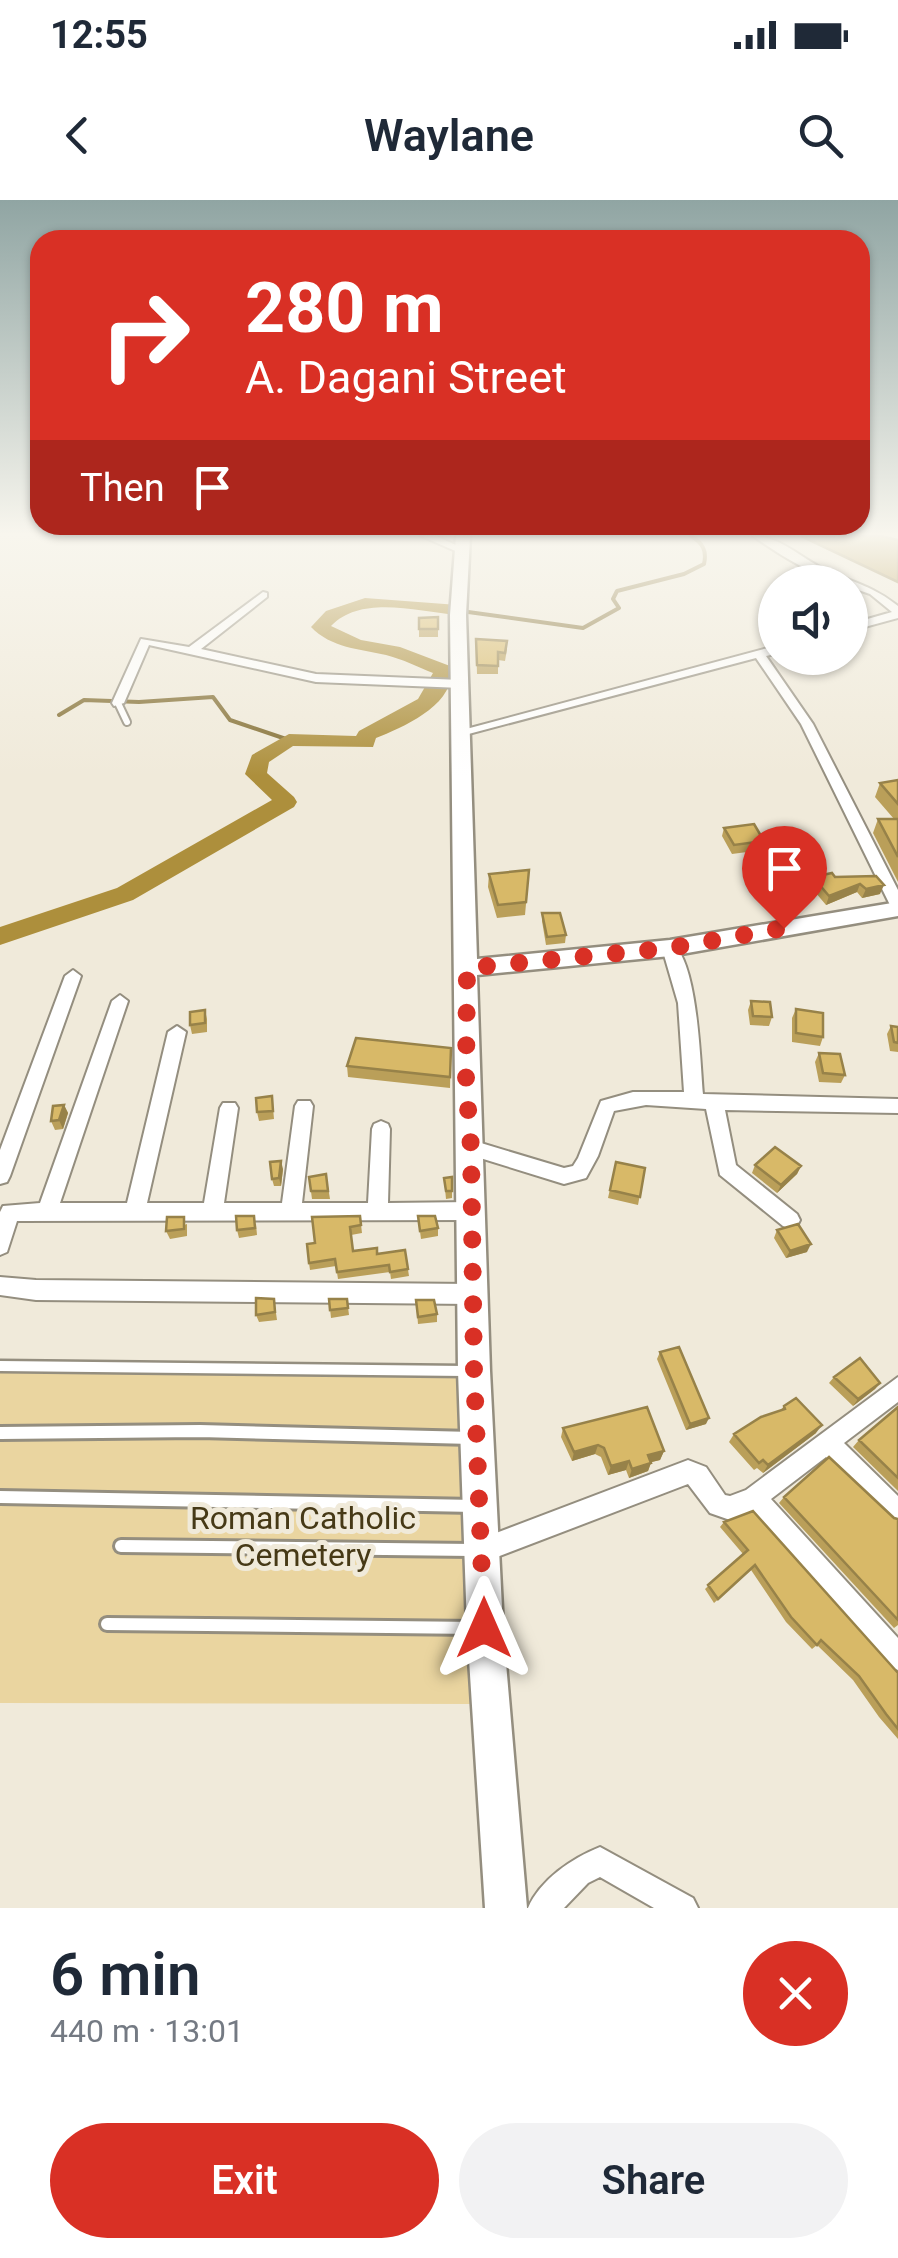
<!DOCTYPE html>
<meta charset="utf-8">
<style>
body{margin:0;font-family:Roboto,sans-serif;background:#f2f2f3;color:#1f2937;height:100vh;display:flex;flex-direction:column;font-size:38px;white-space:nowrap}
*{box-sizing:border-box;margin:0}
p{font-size:32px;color:#747a83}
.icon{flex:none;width:55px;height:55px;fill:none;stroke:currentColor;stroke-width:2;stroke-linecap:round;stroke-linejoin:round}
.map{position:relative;height:1708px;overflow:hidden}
.drawer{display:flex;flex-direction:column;background:#fff;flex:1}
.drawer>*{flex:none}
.hud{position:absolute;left:30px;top:30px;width:840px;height:305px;border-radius:30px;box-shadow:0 2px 8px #0004;background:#d93025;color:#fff;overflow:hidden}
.controls{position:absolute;left:758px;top:365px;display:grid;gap:20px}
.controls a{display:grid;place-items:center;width:110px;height:110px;border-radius:50%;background:#fff;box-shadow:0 2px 8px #0004;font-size:50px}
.pin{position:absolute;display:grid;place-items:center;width:85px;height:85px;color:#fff;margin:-102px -42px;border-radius:50% 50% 50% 0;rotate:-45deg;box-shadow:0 0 10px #0007}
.pin .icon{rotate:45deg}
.me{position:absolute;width:110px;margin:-55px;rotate:0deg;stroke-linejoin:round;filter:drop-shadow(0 0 8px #0008)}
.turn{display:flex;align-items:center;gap:35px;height:210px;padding:0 50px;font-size:45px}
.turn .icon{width:130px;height:130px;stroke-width:2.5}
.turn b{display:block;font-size:70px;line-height:85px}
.then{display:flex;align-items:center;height:95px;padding:0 50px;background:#0003;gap:20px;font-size:38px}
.round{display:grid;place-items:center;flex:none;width:105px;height:105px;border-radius:52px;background:#f2f2f3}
.summary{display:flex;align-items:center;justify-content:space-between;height:170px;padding:0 50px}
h1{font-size:60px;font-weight:600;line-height:75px}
.primary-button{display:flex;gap:20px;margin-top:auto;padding:20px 50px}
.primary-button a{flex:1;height:115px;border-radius:60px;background:#d93025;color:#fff;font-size:40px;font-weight:600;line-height:115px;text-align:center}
.primary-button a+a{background:#f2f2f3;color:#1f2937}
.status{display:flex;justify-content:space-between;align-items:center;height:70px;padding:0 50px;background:#fff;direction:ltr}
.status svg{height:28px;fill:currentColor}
header{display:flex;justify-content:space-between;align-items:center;height:130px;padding:0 50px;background:#fff;font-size:45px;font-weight:600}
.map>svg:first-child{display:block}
.green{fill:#ead5a0}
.water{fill:#ad8f3c;stroke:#826d31;stroke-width:2.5}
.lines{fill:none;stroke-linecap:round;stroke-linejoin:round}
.stream{stroke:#826d31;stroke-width:4}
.river{fill:#ad8f3c;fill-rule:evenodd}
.lane-far2-casing{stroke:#948e7f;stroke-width:10}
.lane-far1-casing{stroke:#948e7f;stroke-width:15}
.lane-casing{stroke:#948e7f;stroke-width:18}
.street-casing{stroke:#948e7f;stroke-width:4}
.secondary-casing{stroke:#948e7f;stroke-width:5}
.lane-far2{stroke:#fff;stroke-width:6}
.lane-far1{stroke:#fff;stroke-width:10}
.lane{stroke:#fff;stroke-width:12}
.street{fill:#fff;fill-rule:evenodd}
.secondary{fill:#fff;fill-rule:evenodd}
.wall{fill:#ba9f59}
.shaded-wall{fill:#978249}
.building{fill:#d8b968;stroke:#978249;stroke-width:2.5}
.route{stroke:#d93025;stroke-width:18;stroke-dasharray:0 32.4}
.labels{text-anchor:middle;stroke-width:10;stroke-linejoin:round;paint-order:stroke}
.near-park-label{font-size:32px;fill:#463916;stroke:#f0eada}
</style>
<div class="status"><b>12:55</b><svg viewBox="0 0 49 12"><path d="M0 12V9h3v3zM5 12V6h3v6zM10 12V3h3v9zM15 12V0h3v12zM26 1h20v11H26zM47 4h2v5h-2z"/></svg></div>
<header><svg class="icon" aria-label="back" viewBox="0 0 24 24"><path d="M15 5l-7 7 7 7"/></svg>Waylane<svg class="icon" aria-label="search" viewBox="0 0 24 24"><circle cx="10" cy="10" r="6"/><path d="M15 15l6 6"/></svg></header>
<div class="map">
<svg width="898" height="1708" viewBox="0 0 898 1708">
<rect width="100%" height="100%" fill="#f0eada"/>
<path class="green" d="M0 1166 468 1169 476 1504 0 1503Z"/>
<path class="water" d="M801 336H881L898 340V382Z"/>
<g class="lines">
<path class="stream" d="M461 411 583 428 619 408 613 399 617 391 684 374 704 364C707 351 703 343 691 336
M59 515 84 500 139 502 213 497 230 520 289 540"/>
<path class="river" d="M365 398 458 405 467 410 458 415C418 412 362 394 331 426L361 440 400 447 450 466C459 503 404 527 376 538L373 547 293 546 269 562 267 573 294 597 297 602 294 607 133 700 0 745V727L117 688 272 600 245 574 252 555 289 534 356 536 359 531 418 499 433 473C418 467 402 459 386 455 360 449 331 448 311 427L326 411Z"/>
<defs>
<path id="lane-far2" d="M118 503 127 522"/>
<path id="lane-far1" d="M0 1166 466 1171"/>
<path id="lane" d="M0 1233 200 1231 472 1238
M0 1297 475 1306
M121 1346 473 1350
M107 1424 477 1428"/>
<path id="street" d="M421 336H436L469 351 460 353Z
M753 336C780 336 802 359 826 370 854 383 873 386 898 406V418L850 431V424L892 412 870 394 850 387V382C821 382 777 353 753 336Z
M263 392 267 393V397L201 449 316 474 461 480 467 484 461 488 316 482 149 445 124 503 114 506 112 503 141 439 189 447Z
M775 446V454L766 456 813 524 898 690V710L890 705 801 524 756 458 461 536 455 532Z
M670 742C698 757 700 863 703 894L898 899V913L725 910 736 965 797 1014 800 1020 797 1026 790 1029 783 1026 720 975 706 909 646 905 614 911 598 956 586 978 564 984 464 953 462 948 464 943 471 940 564 968 573 966 578 958 601 901 633 892H684L678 803 662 748Z
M73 770 81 776 10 976 7 982 0 984V950L65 776Z
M120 795 128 801 60 1003H127L168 832 177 826 186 832 147 1003H204L220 908 223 903H235L238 908 224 1003H282L295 906 298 901H310L313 906 302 1003H368L372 929 374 924 381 921 388 924 390 929 388 1003 472 1002 479 1005 482 1011 479 1017 472 1020 17 1021 7 1052 0 1055V1012L3 1006 40 1003 112 801Z
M0 1077 36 1080 473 1084 480 1087 483 1094 480 1101 473 1104 36 1100 0 1095Z
M898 1177V1202L844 1243 898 1296V1325L890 1321 826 1257 771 1299 898 1438V1470L889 1466 750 1312 730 1320 710 1313 688 1284 484 1362 475 1359 472 1350 475 1341 688 1260 706 1267 725 1295 730 1296 746 1290Z
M600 1647 693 1698 698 1708H654L600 1677 588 1683 564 1708H528C540 1680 572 1658 600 1647Z"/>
<path id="secondary" d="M456 336H470L466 415 477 759 670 740 898 702V716L670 756 477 775 490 1171 503 1428 527 1708H485L467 1428 458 1171 450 415Z"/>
</defs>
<use href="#lane-far2" class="lane-far2-casing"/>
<use href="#lane-far1" class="lane-far1-casing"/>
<use href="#lane" class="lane-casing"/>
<use href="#street" class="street-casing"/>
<use href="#secondary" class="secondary-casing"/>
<use href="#lane-far2" class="lane-far2"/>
<use href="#lane-far1" class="lane-far1"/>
<use href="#lane" class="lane"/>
<use href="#street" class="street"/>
<use href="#secondary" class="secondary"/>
</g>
<path class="wall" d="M438 417V437H419V418Z
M476 439 507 449 505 461 498 460V474H477Z
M898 580V682L873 633 878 619H894L875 597 880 583Z
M724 628 764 641 762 650 732 654 722 636Z
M529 670 525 715 497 718 488 687 489 674Z
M876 676 880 694 862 698 857 692 826 705 810 686 813 677Z
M542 713 566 735 565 743 546 745 542 721Z
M751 801 772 817 769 826 750 825 748 810Z
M796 809 823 837 820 846 792 842V818Z
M205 810 207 819V832L192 834 190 825Z
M891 826 898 827V852L890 851 887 834Z
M451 848 450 888 348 877 347 866Z
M819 853 845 875 841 883 819 882 815 862Z
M272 896 274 919 259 921 257 912Z
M64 905 68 913 63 929 55 930 51 921Z
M616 962 645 968 638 1005 608 998Z
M755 965 801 966 797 974 777 993 752 973Z
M283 969 281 986H274L272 979Z
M326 974 330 999H312L309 977Z
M452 977V998L446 999 444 978Z
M360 1016 362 1033 351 1035 353 1051 377 1054 405 1050 409 1076 391 1079 390 1072 338 1079 336 1066 310 1070 309 1063 315 1043Z
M418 1016 438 1028V1036L421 1039Z
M187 1024V1036L170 1039 166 1031Z
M256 1024 257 1035 239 1038 237 1030Z
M777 1030 807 1052 786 1058 774 1038Z
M274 1099 277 1120 259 1122 256 1115Z
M329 1099H347L349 1115 331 1118Z
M416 1100 437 1114V1122L418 1124Z
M660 1152 706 1224 686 1230 657 1159Z
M834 1177 880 1183 875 1189 853 1206 829 1183Z
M784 1206 816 1233 763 1273 757 1268 754 1270 729 1242 734 1234 780 1211Z
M898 1207V1291L853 1247 859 1240Z
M563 1228 664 1251 660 1260 651 1262 648 1271 629 1278 626 1270 608 1275 601 1257 595 1254 572 1261 561 1237Z
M784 1297 898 1319V1425L894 1428 779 1303Z
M724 1322 898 1473V1539L879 1517 853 1480 817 1445 812 1449 786 1422 751 1370 714 1403 705 1389 743 1354 720 1327Z"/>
<path class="shaded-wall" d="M860 684 857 692 826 705 829 696Z
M884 685 880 694 862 698 866 689Z
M64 905 68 913 63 929 59 920Z
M281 961 283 969 281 986 279 978Z
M801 966 797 974 777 993 781 985Z
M811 1044 807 1052 786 1058 790 1051Z
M880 1183 875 1189 853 1206 858 1199Z
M709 1218 706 1224 686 1230 690 1224Z
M822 1225 816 1233 763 1273 768 1265Z
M598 1245 595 1254 572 1261 574 1252Z
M664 1251 660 1260 644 1264 648 1255Z
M629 1261 626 1270 608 1275 611 1266Z
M651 1263 648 1271 629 1278 632 1269Z"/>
<path class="building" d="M438 417V429H419V418Z
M476 439 507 441 505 453 498 452V466L477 465Z
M898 580V604L880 583Z
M878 619H898V657Z
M754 624 764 641 734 645 724 628Z
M529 670 526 702 498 705 489 674Z
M832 673 835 677 876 676 884 685 866 689 860 684 829 696 813 677Z
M542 713H560L566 735 547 737Z
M751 801 770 802 772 817 753 816Z
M796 809 823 813V837L796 833Z
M205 810V823L190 825V812Z
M891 826 898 827V843L894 842Z
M356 838 451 848 450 877 347 866Z
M819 853 840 854 845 875 823 873Z
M272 896 273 911 257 912 256 898Z
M64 905 59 920 51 921 53 906Z
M775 947 801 966 781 985 755 965Z
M281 961 279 978 272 979 270 962Z
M616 962 645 968 640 997 610 990Z
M326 974 328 991H311L309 977Z
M452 977V991H446L444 978Z
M236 1016H254L255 1028 237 1030Z
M360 1016 361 1025 350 1027 353 1051 377 1048V1054L405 1050 408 1069 390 1072 389 1065 337 1072 335 1059 309 1063 307 1044 315 1043 312 1017Z
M418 1016H435L438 1028 420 1031Z
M167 1017H184V1029L166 1031Z
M798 1024 811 1044 790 1051 777 1030Z
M256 1098 274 1099 275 1112 256 1115Z
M329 1099H347L348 1108 330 1110Z
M416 1100H434L437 1114 418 1117Z
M679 1147 709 1218 690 1224 660 1152Z
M860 1158 880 1183 858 1199 834 1177Z
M796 1198 822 1225 768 1265 763 1260 759 1263 734 1234 761 1217 785 1209 784 1206Z
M647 1207 664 1251 648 1255 651 1263 632 1269 629 1261 611 1266 604 1248 598 1245 574 1252 563 1228Z
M898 1207V1278L859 1240Z
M829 1257 894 1318 898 1319V1420L784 1297Z
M753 1311 898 1473V1529L886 1514 859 1476 821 1440 817 1445 791 1417 755 1365 718 1399 708 1385 748 1350 724 1322Z"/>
<linearGradient id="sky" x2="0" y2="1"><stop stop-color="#90a5a3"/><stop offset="0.58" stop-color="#f8f6ee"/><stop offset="1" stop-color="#f8f6ee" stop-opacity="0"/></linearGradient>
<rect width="898" height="576" fill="url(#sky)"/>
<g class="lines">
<path class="route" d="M484 1428 474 1171 471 948 466 881 467 768 670 748 784 728"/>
</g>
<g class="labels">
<g class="near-park-label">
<text x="303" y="1329">Roman Catholic<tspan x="303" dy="37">Cemetery</tspan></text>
</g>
</g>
</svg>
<div class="controls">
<a><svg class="icon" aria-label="sound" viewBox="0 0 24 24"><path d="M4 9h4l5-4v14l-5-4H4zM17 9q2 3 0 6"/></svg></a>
</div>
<div class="pin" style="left:784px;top:728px;background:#d93025"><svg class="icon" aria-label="arrive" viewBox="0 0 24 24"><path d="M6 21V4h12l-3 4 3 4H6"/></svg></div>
<svg class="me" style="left:484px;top:1428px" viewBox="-20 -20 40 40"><path d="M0-17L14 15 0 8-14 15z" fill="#d93025" stroke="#fff" stroke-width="4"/></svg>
<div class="hud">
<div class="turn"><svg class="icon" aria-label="right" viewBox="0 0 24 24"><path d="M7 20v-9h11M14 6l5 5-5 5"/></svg><div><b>280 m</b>A. Dagani Street</div></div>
<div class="then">Then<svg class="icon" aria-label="arrive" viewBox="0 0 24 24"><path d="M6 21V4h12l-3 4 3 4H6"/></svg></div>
</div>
</div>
<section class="drawer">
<div class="summary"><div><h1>6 min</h1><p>440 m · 13:01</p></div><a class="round" style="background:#d93025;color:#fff"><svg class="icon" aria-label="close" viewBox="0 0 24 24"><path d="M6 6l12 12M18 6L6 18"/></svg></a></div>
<div class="primary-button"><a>Exit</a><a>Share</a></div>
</section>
